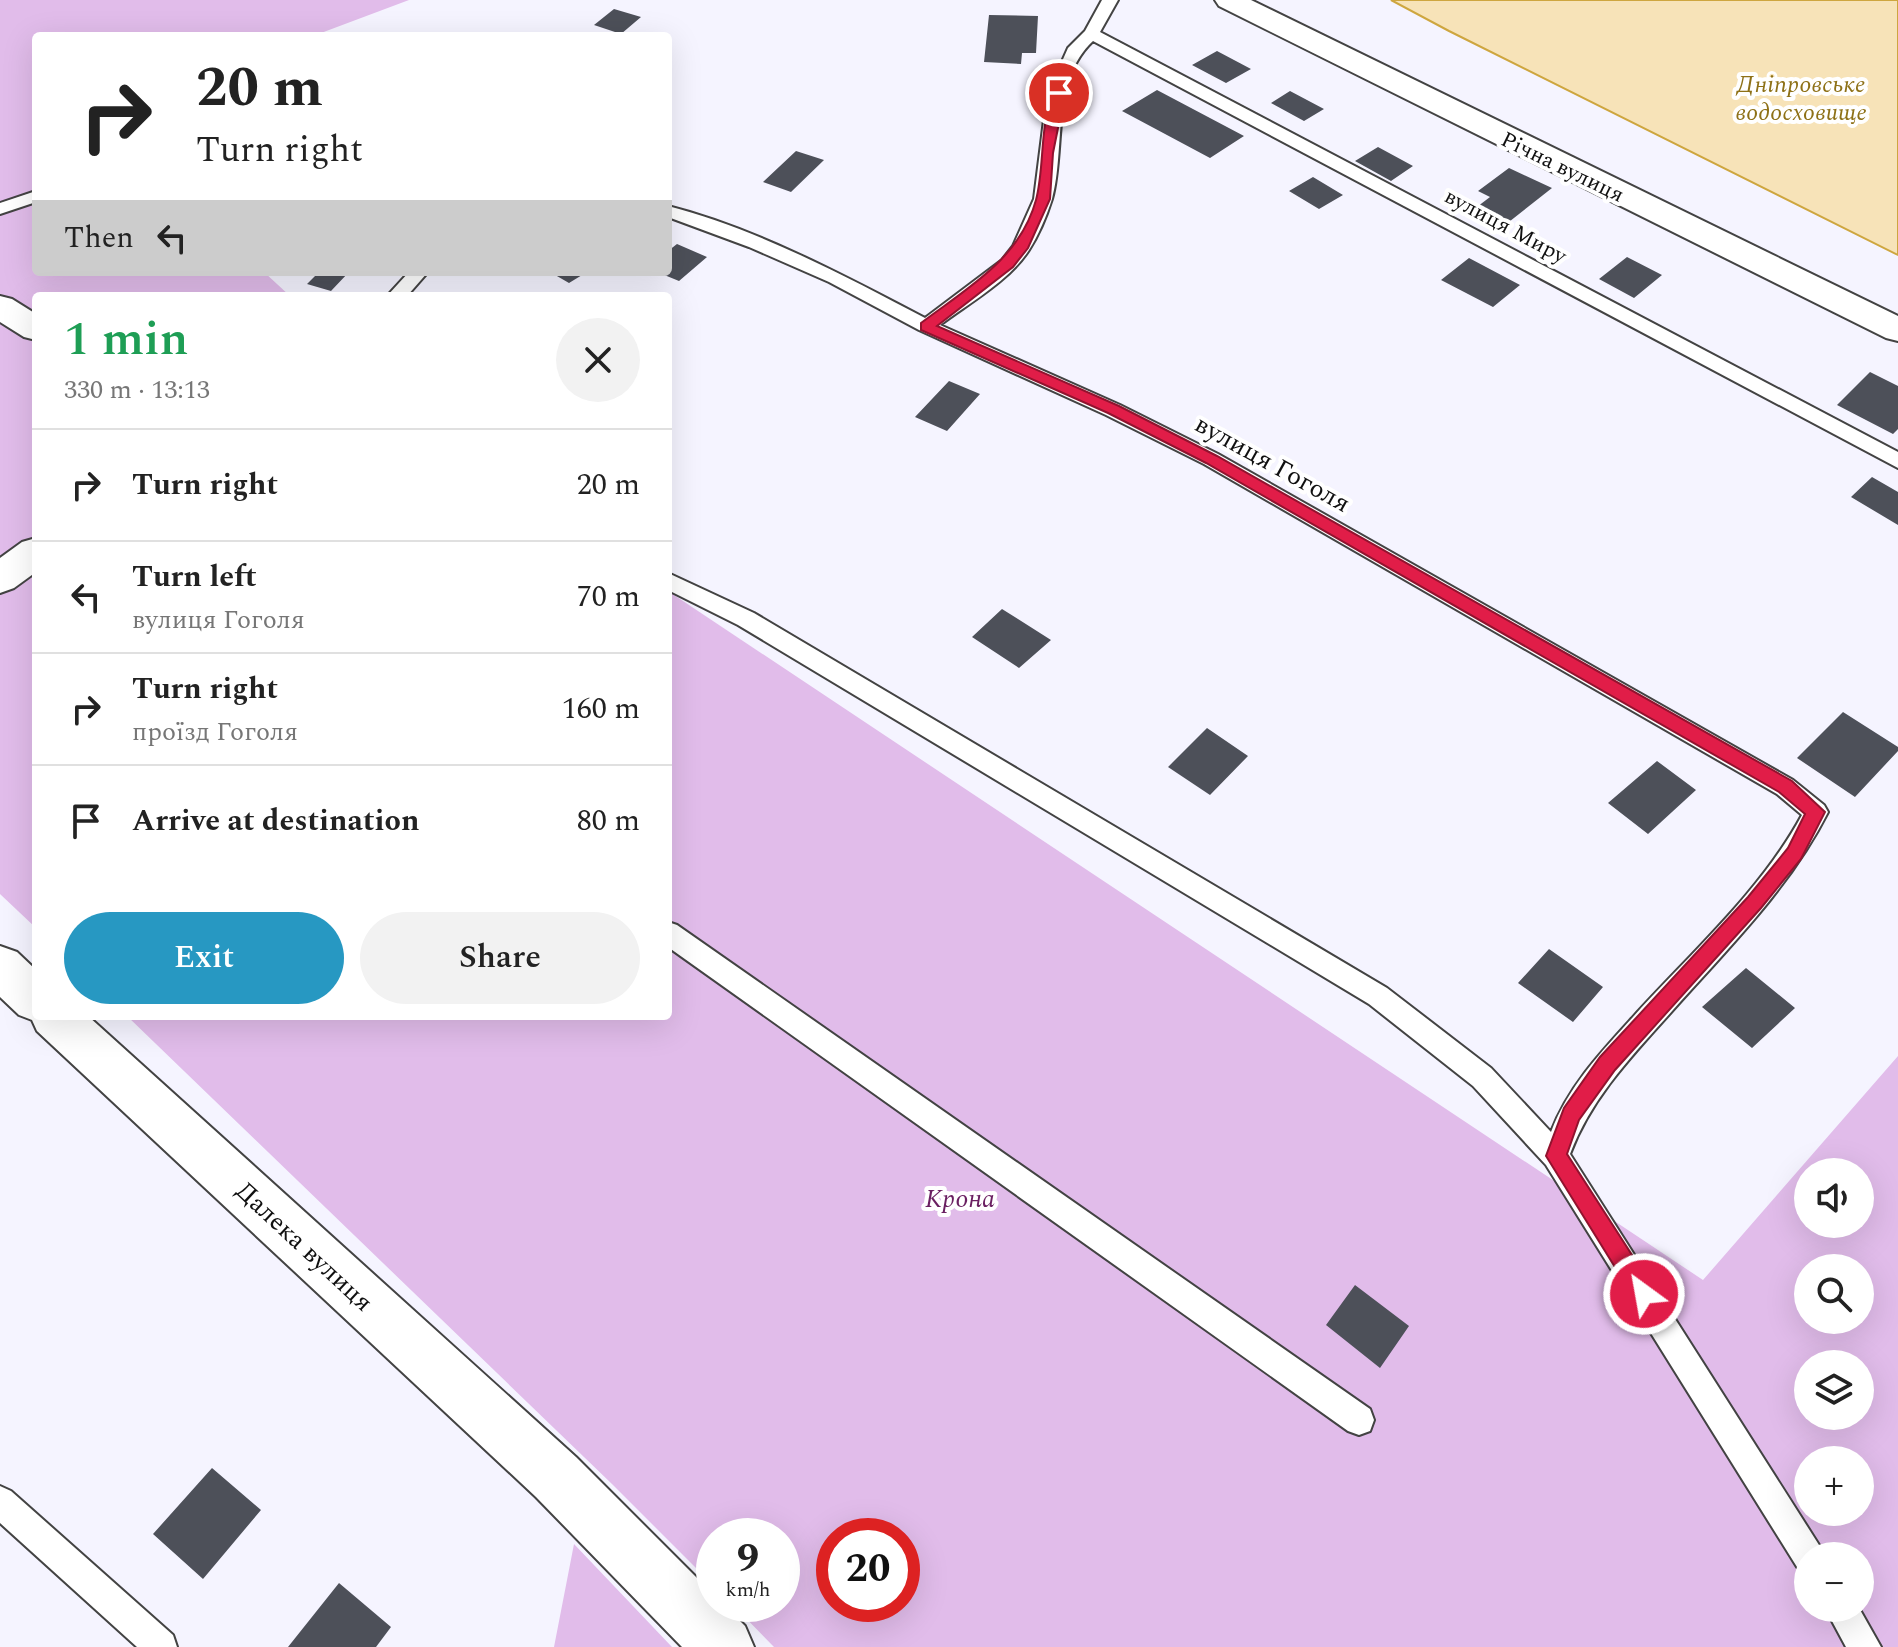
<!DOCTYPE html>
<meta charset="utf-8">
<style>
body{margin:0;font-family:Spectral,serif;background:#f2f2f2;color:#222;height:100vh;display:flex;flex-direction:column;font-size:30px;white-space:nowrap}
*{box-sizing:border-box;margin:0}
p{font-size:26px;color:#767676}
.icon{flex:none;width:44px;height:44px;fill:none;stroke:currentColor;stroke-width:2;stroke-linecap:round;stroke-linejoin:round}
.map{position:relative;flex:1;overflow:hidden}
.drawer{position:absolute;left:32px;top:292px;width:640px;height:728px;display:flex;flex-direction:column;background:#fff;border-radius:8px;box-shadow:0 8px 32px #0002}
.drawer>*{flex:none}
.banner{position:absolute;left:32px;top:32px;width:640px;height:244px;border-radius:8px;box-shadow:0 8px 32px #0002;background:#fff;color:#222;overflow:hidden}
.tools{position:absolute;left:1794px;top:1158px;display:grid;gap:16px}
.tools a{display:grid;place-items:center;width:80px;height:80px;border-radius:50%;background:#fff;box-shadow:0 8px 32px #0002;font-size:40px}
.speed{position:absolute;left:696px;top:1518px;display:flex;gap:16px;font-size:40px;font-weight:700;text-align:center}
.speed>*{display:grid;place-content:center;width:104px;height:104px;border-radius:50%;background:#fff;box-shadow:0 8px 32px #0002;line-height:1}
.speed small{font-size:20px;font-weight:400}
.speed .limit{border:12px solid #d22;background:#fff;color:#111}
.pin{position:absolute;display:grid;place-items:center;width:68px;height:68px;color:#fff;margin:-34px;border:4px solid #fff;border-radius:50%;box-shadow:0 2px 8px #0007}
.me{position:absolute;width:88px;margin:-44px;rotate:328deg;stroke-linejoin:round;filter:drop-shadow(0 0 6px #0008)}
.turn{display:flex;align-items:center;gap:28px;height:168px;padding:0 32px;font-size:36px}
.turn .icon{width:104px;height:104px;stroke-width:2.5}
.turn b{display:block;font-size:56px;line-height:68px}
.then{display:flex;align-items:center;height:76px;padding:0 32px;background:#0003;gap:16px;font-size:30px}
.round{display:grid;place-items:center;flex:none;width:84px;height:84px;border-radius:42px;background:#f2f2f2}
.head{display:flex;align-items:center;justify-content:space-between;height:136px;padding:0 32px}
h1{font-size:48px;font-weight:600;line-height:60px;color:#1e9e55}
.action{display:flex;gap:16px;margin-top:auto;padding:16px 32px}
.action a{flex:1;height:92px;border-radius:48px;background:#2798c2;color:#fff;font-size:32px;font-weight:600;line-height:92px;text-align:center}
.action a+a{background:#f2f2f2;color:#222}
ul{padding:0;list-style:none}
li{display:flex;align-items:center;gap:24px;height:112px;padding:0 32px;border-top:2px solid #e0e0e0}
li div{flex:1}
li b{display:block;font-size:30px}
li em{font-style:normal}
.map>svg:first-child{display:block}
.green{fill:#e1bcea;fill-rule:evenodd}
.water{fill:#f7e3b8;stroke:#cea63f;stroke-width:2}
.building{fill:#4d5059}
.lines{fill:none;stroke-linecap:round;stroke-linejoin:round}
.service-casing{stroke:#434343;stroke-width:4}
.minor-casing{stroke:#434343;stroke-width:4}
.service{fill:#fff;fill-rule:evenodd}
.minor{fill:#fff;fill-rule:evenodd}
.route{fill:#e11d48;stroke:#92132f;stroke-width:2}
.labels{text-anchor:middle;stroke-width:8;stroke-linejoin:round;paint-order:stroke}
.far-street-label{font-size:22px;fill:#101010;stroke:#fff}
.far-water-label{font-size:24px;font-style:italic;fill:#8e7117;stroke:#fff}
.street-label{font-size:26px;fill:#101010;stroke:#fff}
.park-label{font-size:26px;font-style:italic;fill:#6a1f61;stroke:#fff}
</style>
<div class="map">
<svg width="1898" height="1647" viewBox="0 0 1898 1647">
<rect width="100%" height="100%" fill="#f5f4ff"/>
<path class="green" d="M0 0H409L313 36H36V272H264L290 296H36V928L0 894Z
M668 591 1703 1280 1898 1056V1647H774L732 1604H782V1536H714V1586L612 1484 127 1016H668ZM1808 1172H1860V1224H1808ZM1808 1268H1860V1320H1808ZM1808 1364H1860V1416H1808ZM1808 1460H1860V1512H1808ZM834 1536H902V1604H834ZM1808 1556H1860V1608H1808Z
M574 1544 672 1647H554Z"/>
<path class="water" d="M1391 0H1898V255L1449 31Z"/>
<path class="building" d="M614 9 641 17 621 34 594 25Z
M989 15 1038 16 1036 53H1022L1021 64 984 62Z
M1217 51 1251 69 1226 83 1192 65Z
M1157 90 1244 136 1210 158 1122 111Z
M1290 91 1324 109 1304 121 1271 103Z
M1378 147 1413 166 1391 181 1355 161Z
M796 151 824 160 791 192 763 182Z
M1509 168 1552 188 1500 229 1469 213 1490 197 1478 191Z
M1313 177 1343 195 1319 209 1289 191Z
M677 244 707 257 679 281 657 272H668V251Z
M1627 257 1662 275 1634 298 1599 279Z
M1469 258 1520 285 1493 307 1441 280Z
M319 272H349L331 291 307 284Z
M550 272H587L569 283Z
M1870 372 1898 386V429L1893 434 1837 405Z
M949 381 980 394 947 431 915 417Z
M1872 477 1898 492V525L1851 497Z
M1002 609 1051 640 1019 668 972 637Z
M1843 712 1898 747V751L1855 797 1797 758Z
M1207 728 1248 756 1210 795 1168 767Z
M1657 761 1696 790 1648 834 1608 803Z
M1549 949 1603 987 1573 1022 1518 983Z
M1746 968 1795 1008 1752 1048 1702 1007Z
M1355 1285 1409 1326 1380 1368 1326 1325Z
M212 1468 261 1510 203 1579 153 1534Z
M339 1583 391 1627 376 1647H288Z"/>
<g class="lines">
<defs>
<path id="service" d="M1102 0H1118L1100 32 1898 452V468L1093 41C1050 81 1066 149 1052 199 1047 215 1038 236 1029 250 1009 281 969 303 940 325L1120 405 1218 454 1793 780 1824 805 1828 812C1788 891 1723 953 1665 1019 1627 1061 1590 1101 1570 1154L1819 1545 1824 1556H1808V1572L1797 1567 1546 1165 1473 1086 1369 1004 738 625 668 590V573L754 613 1387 988 1491 1068 1551 1132C1568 1087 1601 1052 1633 1017 1691 953 1761 891 1802 815L1777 794 1204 464 1106 415 919 330 829 282 749 247 668 217V206C755 228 845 276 925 318L1002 260 1013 246 1034 199 1045 112 1056 75 1068 48 1085 31Z
M36 191V202L0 214V203Z
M409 272H428L407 296H387Z
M668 922 677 925 1370 1409 1374 1420 1370 1431 1359 1435 1348 1431 668 947Z
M0 1486 11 1491 173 1635 177 1647H137L0 1523Z
M1825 1608H1859L1881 1647H1846Z"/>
<path id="minor" d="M1215 0H1251L1898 316V341L1886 338 1219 6Z
M0 296 12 299 36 314V340L24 337 0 322Z
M36 538V572L14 588 0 593V558L22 542Z
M0 946 17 952 36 970V1016H88L576 1457 714 1595V1604H723L745 1626 754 1647H682L536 1497 37 1031 32 1020 19 1015 0 997Z"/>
</defs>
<use href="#service" class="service-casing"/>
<use href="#minor" class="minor-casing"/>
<use href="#service" class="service"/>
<use href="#minor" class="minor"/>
</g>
<path class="route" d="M1054 91 1065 93 1053 153 1050 199 1028 248 1013 267 937 326 1119 406 1217 456 1792 781 1825 812 1801 859 1761 908 1615 1070 1579 1120 1567 1154 1652 1286 1655 1294 1652 1301 1644 1305 1636 1301 1546 1156 1564 1108 1600 1057 1748 897 1788 848 1805 814 1779 792 1206 463 1108 413 921 330V323C967 288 1020 259 1036 200 1045 166 1039 125 1054 91Z"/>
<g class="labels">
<g class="far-street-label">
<text transform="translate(1563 166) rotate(26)" y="8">Річна вулиця</text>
<text transform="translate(1506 225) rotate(28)" y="8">вулиця Миру</text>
</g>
<g class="far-water-label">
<text x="1801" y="92">Дніпровське<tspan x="1801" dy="28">водосховище</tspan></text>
</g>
<g class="street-label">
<text transform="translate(1273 463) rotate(29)" y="9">вулиця Гоголя</text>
<text transform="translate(305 1246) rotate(43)" y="9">Далека вулиця</text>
</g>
<g class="park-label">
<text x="960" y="1207">Крона</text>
</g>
</g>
</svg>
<div class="tools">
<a><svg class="icon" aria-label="sound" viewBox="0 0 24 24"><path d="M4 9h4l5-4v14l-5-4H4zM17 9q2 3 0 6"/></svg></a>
<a><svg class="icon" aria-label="search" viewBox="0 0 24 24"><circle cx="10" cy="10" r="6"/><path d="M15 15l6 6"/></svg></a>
<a><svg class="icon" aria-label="layers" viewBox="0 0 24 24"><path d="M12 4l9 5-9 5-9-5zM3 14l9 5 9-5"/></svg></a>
<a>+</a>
<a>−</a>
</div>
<div class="speed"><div>9<small>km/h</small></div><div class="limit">20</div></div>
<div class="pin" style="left:1059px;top:93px;background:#d93025"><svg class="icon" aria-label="arrive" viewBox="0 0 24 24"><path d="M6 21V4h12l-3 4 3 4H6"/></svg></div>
<svg class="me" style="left:1644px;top:1294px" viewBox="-20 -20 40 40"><circle r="17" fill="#e11d48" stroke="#fff" stroke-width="3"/><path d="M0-11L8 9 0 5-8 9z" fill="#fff"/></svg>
<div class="banner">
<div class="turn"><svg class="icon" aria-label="right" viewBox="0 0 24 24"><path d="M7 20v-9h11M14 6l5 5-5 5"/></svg><div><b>20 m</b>Turn right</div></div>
<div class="then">Then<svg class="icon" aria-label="left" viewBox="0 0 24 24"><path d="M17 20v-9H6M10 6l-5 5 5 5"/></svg></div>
</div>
<section class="drawer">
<div class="head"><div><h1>1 min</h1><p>330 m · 13:13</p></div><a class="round"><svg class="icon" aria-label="close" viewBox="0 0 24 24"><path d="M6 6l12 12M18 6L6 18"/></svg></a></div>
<ul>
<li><svg class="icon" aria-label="right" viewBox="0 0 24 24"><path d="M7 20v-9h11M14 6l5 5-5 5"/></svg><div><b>Turn right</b></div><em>20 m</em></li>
<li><svg class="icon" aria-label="left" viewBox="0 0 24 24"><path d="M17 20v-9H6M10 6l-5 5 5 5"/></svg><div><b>Turn left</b><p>вулиця Гоголя</p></div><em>70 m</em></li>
<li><svg class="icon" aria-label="right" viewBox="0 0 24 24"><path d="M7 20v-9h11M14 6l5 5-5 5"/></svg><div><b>Turn right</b><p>проїзд Гоголя</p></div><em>160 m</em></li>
<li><svg class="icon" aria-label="arrive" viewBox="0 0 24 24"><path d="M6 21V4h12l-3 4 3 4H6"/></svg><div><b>Arrive at destination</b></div><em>80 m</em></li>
</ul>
<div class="action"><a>Exit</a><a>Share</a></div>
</section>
</div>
